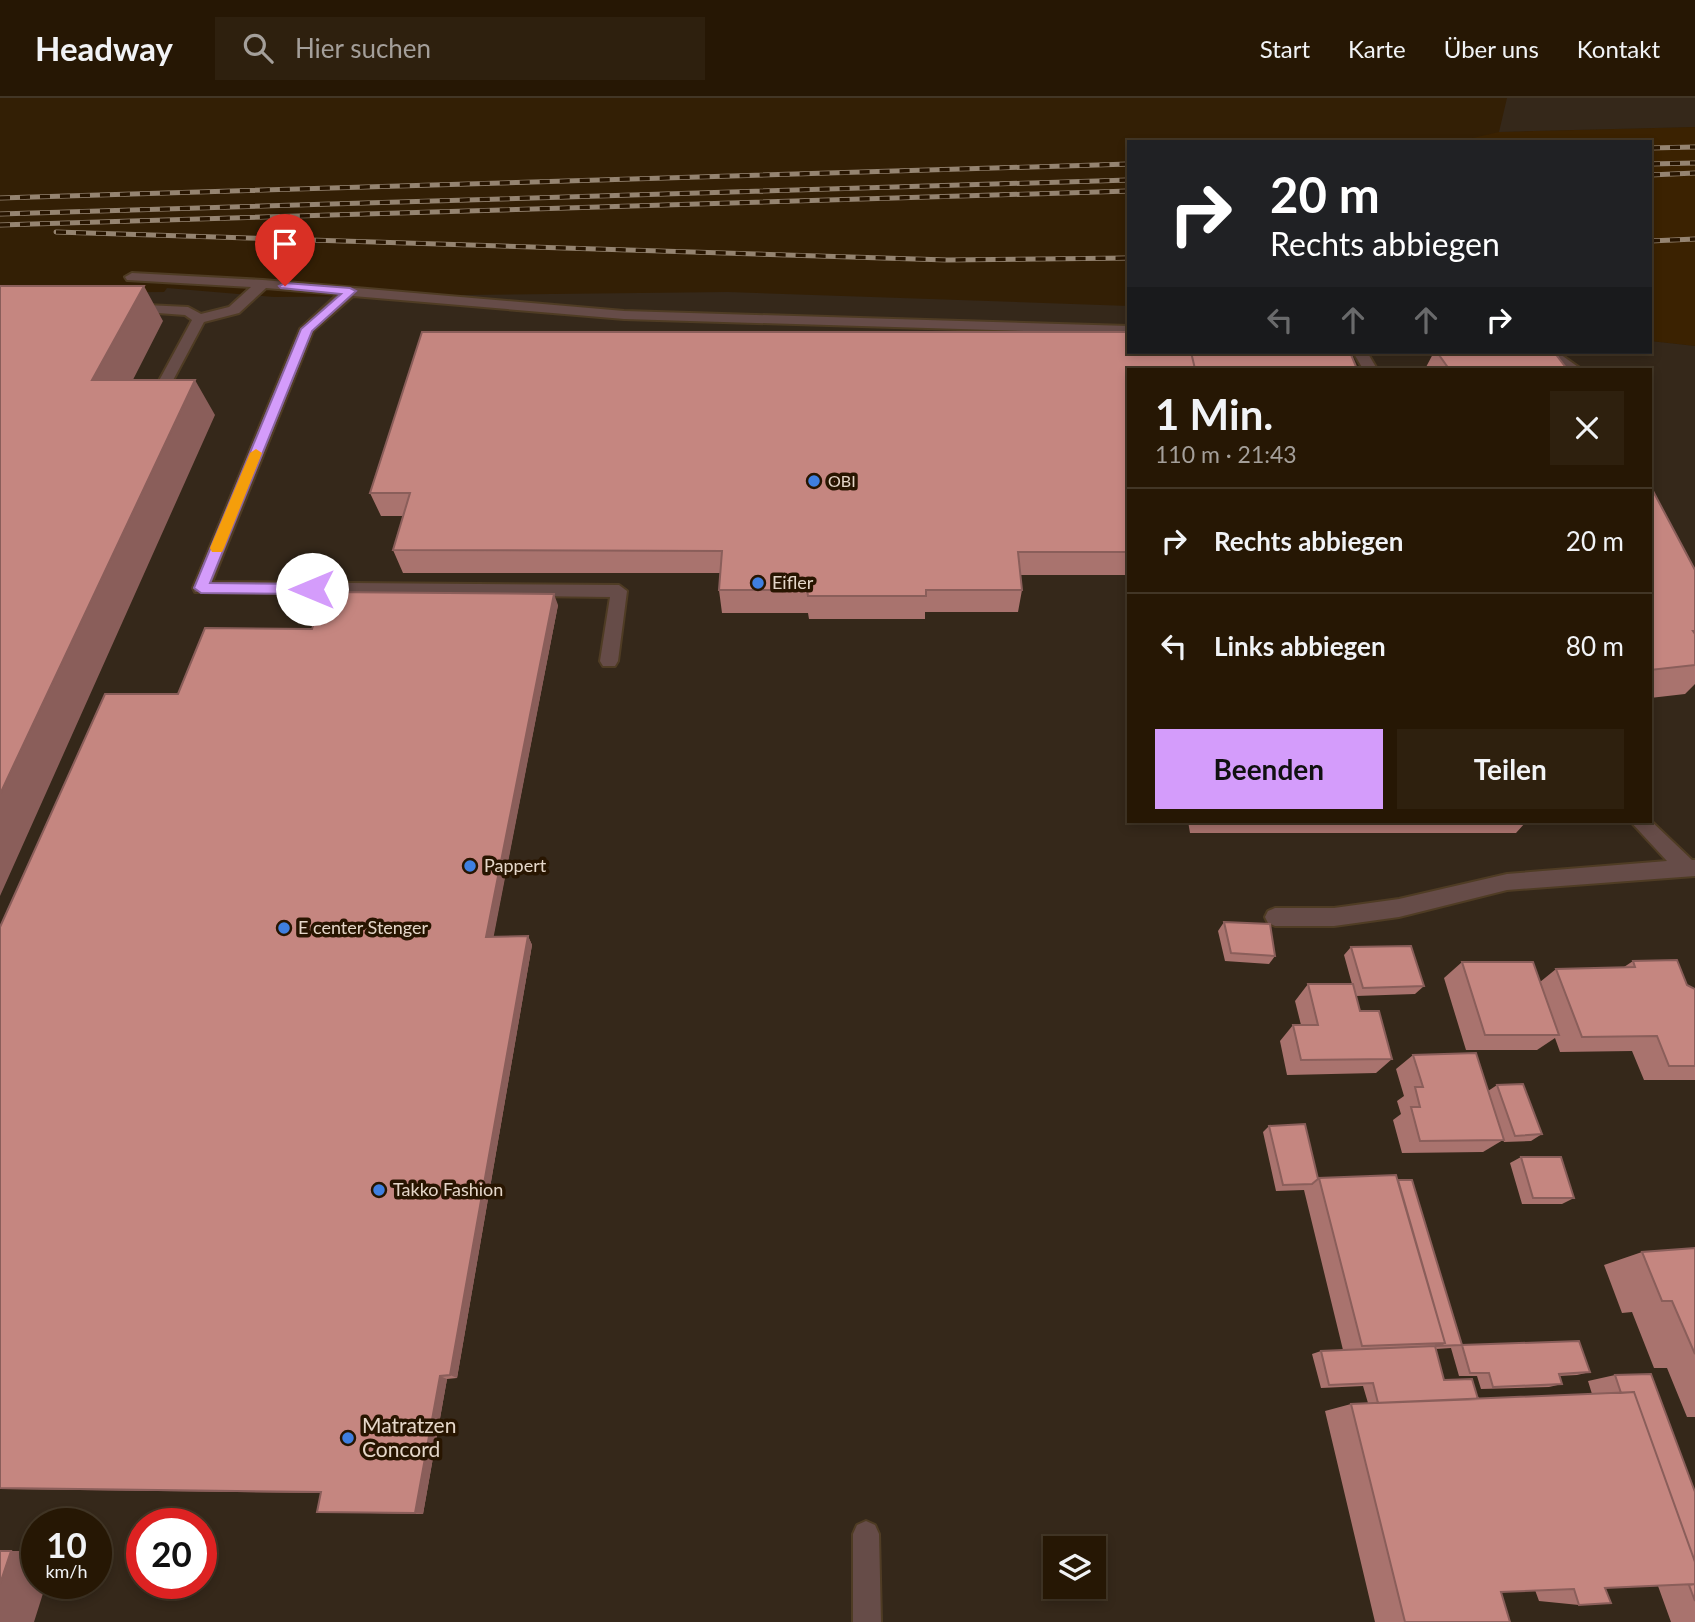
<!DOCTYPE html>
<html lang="de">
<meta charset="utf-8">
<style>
body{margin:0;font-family:Lato,sans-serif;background:#2e200e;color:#f1f3f6;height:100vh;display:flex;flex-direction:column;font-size:26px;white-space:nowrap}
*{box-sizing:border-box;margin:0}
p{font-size:23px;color:#a49f9a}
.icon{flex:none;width:38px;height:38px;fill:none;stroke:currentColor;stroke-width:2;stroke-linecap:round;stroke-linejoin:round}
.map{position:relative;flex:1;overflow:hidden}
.sheet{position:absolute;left:1127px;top:270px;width:525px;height:455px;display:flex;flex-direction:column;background:#261704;border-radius:0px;box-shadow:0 4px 10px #0003,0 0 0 2px #423626}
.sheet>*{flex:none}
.top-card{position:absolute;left:1127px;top:42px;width:525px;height:214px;border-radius:0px;box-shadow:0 4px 10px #0003,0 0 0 2px #423626;background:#202124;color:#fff;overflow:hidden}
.fabs{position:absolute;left:1043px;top:1438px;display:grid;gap:14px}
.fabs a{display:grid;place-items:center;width:63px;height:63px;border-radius:0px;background:#261704;box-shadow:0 4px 10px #0003,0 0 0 2px #423626;font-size:35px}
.speed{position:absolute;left:21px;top:1410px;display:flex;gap:14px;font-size:35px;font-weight:700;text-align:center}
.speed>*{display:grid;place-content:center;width:91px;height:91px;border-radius:50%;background:#261704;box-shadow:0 4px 10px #0003,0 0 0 2px #423626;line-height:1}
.speed small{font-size:18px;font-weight:400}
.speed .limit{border:10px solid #d22;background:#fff;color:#111}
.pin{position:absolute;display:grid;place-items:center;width:60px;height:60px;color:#fff;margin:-72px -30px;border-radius:50% 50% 50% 0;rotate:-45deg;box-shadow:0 0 7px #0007}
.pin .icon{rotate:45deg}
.me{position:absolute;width:77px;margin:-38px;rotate:270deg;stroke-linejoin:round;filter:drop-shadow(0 0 5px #0008)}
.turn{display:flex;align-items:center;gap:24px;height:147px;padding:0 28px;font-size:32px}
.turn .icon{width:91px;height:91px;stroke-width:2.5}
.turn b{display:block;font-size:49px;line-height:60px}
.lanes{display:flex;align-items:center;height:66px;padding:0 28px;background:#0003;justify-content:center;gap:35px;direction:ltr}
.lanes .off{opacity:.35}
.round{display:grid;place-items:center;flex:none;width:74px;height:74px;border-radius:0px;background:#2e200e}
.head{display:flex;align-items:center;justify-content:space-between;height:119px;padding:0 28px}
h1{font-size:42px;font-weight:700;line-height:52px}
.primary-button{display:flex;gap:14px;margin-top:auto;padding:14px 28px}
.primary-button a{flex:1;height:80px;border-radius:0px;background:#d49cfb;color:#111;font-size:28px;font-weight:700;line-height:80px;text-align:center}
.primary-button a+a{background:#2e200e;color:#f1f3f6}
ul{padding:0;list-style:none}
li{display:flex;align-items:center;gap:21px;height:105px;padding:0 28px;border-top:2px solid #423626}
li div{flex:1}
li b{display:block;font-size:26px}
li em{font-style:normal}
header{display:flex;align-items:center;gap:42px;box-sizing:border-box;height:98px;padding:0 35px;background:#261704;border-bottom:2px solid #423626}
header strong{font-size:33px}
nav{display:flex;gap:38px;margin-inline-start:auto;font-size:24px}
.search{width:490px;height:63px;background:#2e200e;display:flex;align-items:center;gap:18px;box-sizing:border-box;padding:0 24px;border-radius:0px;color:#a49f9a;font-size:26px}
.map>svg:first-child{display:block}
.built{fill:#3b2201}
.industrial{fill:#35281a;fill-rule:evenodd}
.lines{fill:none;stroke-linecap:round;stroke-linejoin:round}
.service-casing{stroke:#4f3c24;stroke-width:4}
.service{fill:#664c48;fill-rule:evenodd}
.rail-casing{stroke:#958471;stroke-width:5}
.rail{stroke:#281500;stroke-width:3.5;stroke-dasharray:10;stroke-linecap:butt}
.wall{fill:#a9736e}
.shaded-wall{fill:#8a5e5a}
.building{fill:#c58680;stroke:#8a5e5a;stroke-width:2}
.route{fill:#d49cfb;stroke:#8a65a3;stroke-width:2}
.slow{fill:#f59e0b}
.shop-dot{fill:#3f7fe0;stroke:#281500;stroke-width:2.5}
.labels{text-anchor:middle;stroke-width:7;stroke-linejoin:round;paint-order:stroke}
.far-poi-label{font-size:16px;fill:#e5d7c9;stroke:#281500;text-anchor:start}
.poi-label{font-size:18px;fill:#e5d7c9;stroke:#281500;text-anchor:start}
.near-poi-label{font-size:21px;fill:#e5d7c9;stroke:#281500;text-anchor:start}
</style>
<header>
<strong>Headway</strong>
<div class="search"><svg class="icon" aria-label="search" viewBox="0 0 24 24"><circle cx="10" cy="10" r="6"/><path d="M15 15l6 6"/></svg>Hier suchen</div>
<nav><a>Start</a><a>Karte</a><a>Über uns</a><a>Kontakt</a></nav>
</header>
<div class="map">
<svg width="1695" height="1524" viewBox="0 0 1695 1524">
<rect width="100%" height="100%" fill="#331f05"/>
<path class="built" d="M1695 29V248L1650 243V44H1455L1499 34Z"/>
<path class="industrial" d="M1507 0H1695V29L1499 34Z
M167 190 274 199 728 194 1129 208V254H1650V243L1695 248V1524H0V195L164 194ZM1129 271H1650V723H1129ZM37 1426H96V1486H37ZM142 1426H201V1486H142ZM1055 1451H1094V1489H1055Z"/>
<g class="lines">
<defs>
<path id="service" d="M132 175 263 182 624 213 1129 228V236L624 221 353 198 313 233 212 484 619 487 627 493 618 563 615 568H603L600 563 610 499 195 494 193 490 300 231 338 196 266 190 239 215 204 224 162 303 155 308 148 303 192 222 185 217 130 213 123 209 125 206 188 209 201 216 229 209 251 189 127 182 125 179Z
M1353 254H1367L1377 271H1363Z
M1541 254H1557L1581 271H1565Z
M1650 722 1692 762H1695V778L1507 792 1399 819 1334 828H1275L1268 825 1265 819 1268 813 1275 810H1334L1399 801 1507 776 1667 763 1630 723Z
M866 1423 875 1427 879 1436 881 1524H853V1436L857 1427Z"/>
</defs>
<use href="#service" class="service-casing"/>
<use href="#service" class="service"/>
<defs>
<path id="rail" d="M1650 50 1695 49
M1650 66 1695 65
M1650 77 1695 75
M0 100 1129 66
M0 116 1129 82
M0 127 1129 93
M56 134 947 162 1129 160
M1650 143 1695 141"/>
</defs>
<use href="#rail" class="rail-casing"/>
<use href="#rail" class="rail"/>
</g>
<path class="wall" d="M1434 254H1554L1567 271H1425Z
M1129 271V477H1020L1022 492 1018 514H925V521H809L808 515H722L719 492 720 475H403L393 452 403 418H381L370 395Z
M1650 393 1695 472V586L1685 596 1650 600Z
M558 507 493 839 528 838 532 847 457 1280 447 1281 423 1416 317 1414 321 1395 0 1391V829L178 596 312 531Z
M1188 723H1524L1525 725 1516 735H1190Z
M1224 824 1275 858 1269 866 1225 863 1218 833Z
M1351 849 1424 888 1415 896 1356 898 1360 913 1392 961 1376 975 1287 977 1280 943 1293 927H1301L1295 903 1308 886H1352L1344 857Z
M1633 863 1695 891V982H1644L1632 953 1560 954 1555 940 1537 952H1466L1444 880 1462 864 1540 884 1556 871 1624 869Z
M1413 957 1488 993 1497 987 1542 1036 1531 1043 1504 1044 1503 1042 1483 1054 1402 1055 1393 1022 1401 1016 1397 1003 1404 998 1396 971Z
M1269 1028 1318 1081 1319 1080 1462 1247 1451 1250 1436 1251 1444 1282 1478 1301 1592 1296 1588 1283 1615 1277 1695 1394V1524H1671L1658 1488 1605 1490 1579 1507 1539 1503 1535 1492 1501 1494 1510 1524H1375L1325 1313 1351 1306 1368 1305 1363 1288 1321 1290 1312 1256 1321 1253 1343 1252 1304 1092 1276 1093 1263 1034Z
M1521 1059 1574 1100 1562 1106H1522L1510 1065Z
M1695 1150V1319H1687L1667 1270H1654L1632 1214 1622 1215 1604 1167 1642 1154Z
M1462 1247 1590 1274 1577 1277 1559 1278 1562 1286 1549 1289 1481 1291 1477 1278H1459L1451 1250Z"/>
<path class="shaded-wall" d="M144 188 163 223 115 317 92 282Z
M195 282 215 317 0 798V696Z
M554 496 558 507 492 847 486 839Z
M528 838 532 847 457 1280 450 1277Z
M440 1278 447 1281 423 1416 415 1415Z
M11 1453H37V1486H46L34 1524H0V1486Z"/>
<path class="building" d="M0 188H144L92 282H195L0 696Z
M422 234H1129V254H1191L1195 271H1129V454H1018L1022 492H926V498H808L807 492H719L722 453 393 452 410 395H370Z
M1191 254H1350L1357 271H1195Z
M1437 254H1554L1567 271H1449Z
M1650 393H1653L1695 472V533H1693L1695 536V567L1650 572Z
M324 494 554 496 486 839 528 838 450 1277 440 1278 415 1415 317 1414 321 1394 0 1390V829L105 596H178L205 530 312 531Z
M1194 723H1524L1525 725H1195Z
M1224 824 1270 826 1275 858 1231 855Z
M1411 848 1424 888 1363 890 1351 849Z
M1677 862 1687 887 1695 891V968H1669L1657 938 1582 939 1556 871 1635 869 1633 863Z
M1462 864H1533L1559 937H1485Z
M1308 886H1353L1360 913H1379L1392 961 1301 962 1293 927H1318Z
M1476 955 1504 1042 1420 1043 1411 1009H1420L1415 989H1423L1413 957Z
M1523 986 1542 1036 1515 1038 1497 987Z
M1305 1026 1318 1081 1312 1086 1283 1087 1269 1028Z
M1521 1059H1561L1574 1100H1533Z
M1396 1077 1445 1245 1362 1248 1319 1080Z
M1398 1082H1412L1462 1247 1435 1248 1445 1245Z
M1695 1150V1256L1672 1203H1662L1642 1154Z
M1579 1243 1590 1274 1559 1276 1562 1286 1493 1289 1489 1275H1470L1462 1247Z
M1435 1248 1444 1282 1472 1281 1478 1301 1378 1305 1373 1285 1329 1287 1321 1253Z
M1651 1276 1695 1394V1464L1634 1294 1621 1295 1615 1277Z
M1634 1294 1695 1464V1486L1605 1490 1611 1505 1579 1507 1574 1491 1501 1494 1510 1524H1405L1351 1306Z
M0 1453H11L0 1486Z
M1695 1486V1503L1689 1487Z"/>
<path class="route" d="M285 185 350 190 356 193 312 233 210 485 312 486 319 491 312 496 201 495 194 490 301 231 341 196 281 190 279 188Z"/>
<path class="slow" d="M256 351 262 355 224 450 222 454H212L210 450 250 355Z"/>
<g class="shop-dot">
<circle cx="814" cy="383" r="7"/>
<circle cx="758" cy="485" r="7"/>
<circle cx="470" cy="768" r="7"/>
<circle cx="284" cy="830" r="7"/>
<circle cx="379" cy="1092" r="7"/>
<circle cx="348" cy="1340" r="7"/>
</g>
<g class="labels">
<g class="far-poi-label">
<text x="828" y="389">OBI</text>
</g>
<g class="poi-label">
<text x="772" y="491">Eifler</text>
<text x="484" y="774">Pappert</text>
<text x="298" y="836">E center Stenger</text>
<text x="393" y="1098">Takko Fashion</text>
</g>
<g class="near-poi-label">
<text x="362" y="1335">Matratzen<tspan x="362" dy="24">Concord</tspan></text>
</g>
</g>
</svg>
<div class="fabs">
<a><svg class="icon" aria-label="layers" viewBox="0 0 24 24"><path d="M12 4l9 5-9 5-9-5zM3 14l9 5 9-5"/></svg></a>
</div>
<div class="speed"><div>10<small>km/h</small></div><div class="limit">20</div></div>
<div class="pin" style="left:285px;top:188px;background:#d93025"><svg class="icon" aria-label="arrive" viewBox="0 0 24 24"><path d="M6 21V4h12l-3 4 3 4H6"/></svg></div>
<svg class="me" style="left:312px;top:491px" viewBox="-20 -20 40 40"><circle r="19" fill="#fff"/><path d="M0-13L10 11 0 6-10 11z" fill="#d49cfb"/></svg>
<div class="top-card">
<div class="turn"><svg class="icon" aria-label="right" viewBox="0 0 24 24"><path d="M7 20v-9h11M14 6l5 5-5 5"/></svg><div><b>20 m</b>Rechts abbiegen</div></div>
<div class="lanes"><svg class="icon off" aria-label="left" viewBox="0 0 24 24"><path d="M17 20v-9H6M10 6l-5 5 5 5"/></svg><svg class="icon off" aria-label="ahead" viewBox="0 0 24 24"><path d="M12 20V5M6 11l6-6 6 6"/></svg><svg class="icon off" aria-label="ahead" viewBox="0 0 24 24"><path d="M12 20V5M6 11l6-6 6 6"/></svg><svg class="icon" aria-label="right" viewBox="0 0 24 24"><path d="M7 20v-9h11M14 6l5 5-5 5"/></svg></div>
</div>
<section class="sheet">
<div class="head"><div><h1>1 Min.</h1><p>110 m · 21:43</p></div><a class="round"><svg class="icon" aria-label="close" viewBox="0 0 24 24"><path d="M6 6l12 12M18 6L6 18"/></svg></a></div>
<ul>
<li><svg class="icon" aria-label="right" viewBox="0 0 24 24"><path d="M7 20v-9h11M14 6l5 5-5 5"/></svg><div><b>Rechts abbiegen</b></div><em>20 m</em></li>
<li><svg class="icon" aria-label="left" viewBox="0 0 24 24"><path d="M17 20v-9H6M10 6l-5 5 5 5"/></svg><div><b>Links abbiegen</b></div><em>80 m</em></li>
</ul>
<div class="primary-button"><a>Beenden</a><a>Teilen</a></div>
</section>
</div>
